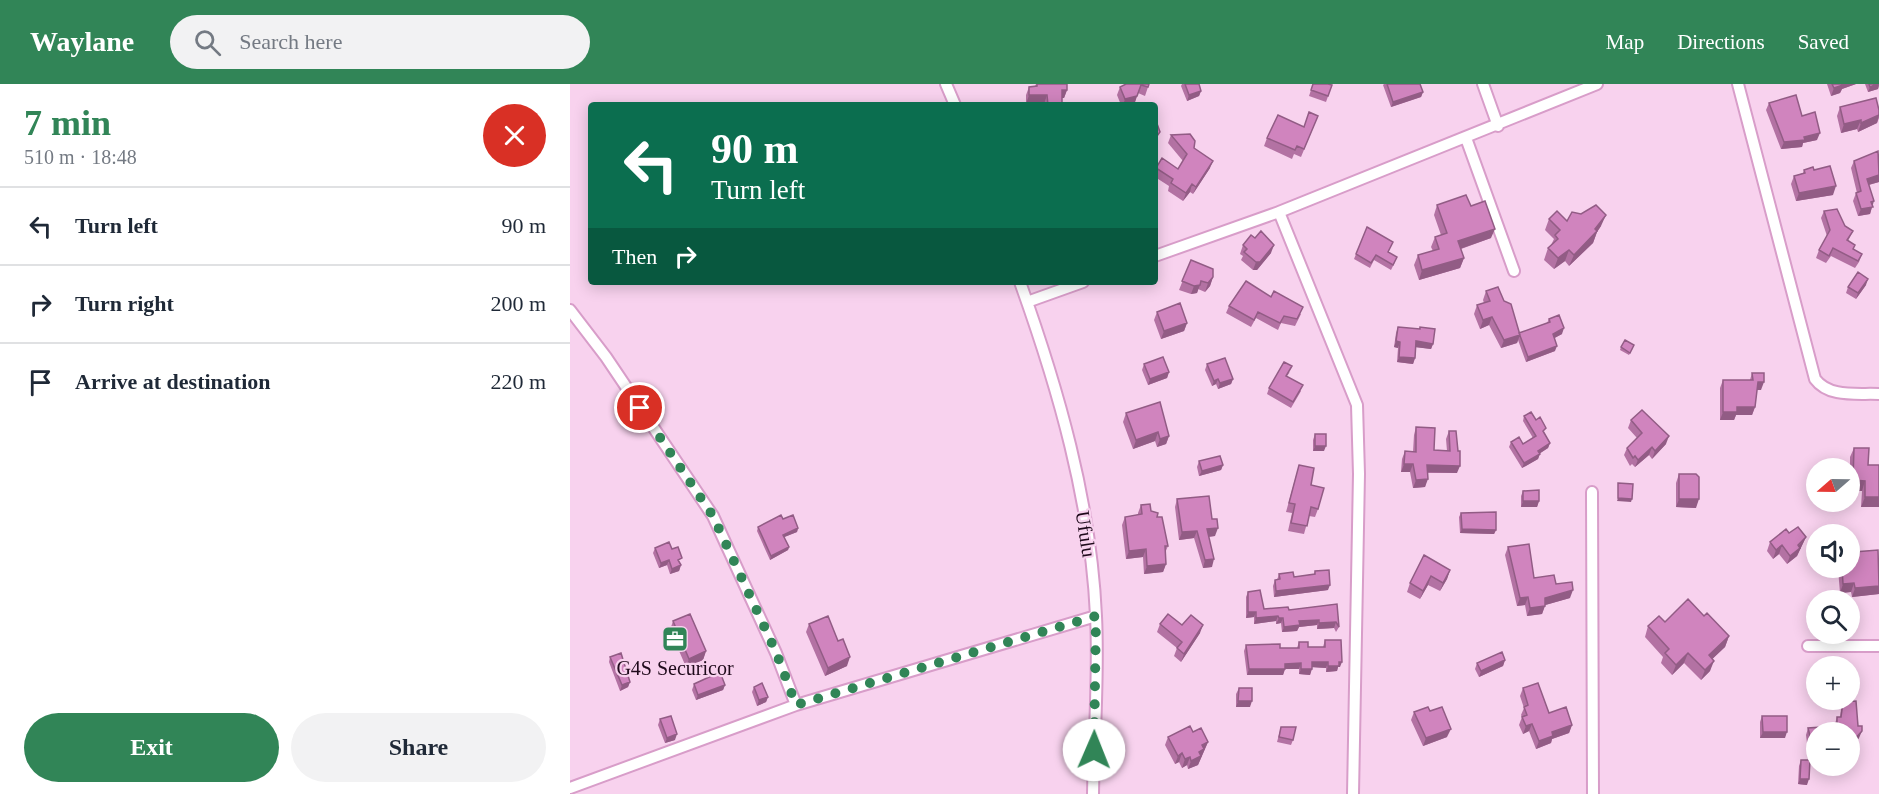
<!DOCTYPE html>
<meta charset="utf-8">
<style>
body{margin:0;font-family:"Times New Roman",serif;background:#f2f2f3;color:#1f2937;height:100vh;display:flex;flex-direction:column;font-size:22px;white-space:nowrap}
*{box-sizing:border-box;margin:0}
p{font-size:20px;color:#747a83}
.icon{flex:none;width:33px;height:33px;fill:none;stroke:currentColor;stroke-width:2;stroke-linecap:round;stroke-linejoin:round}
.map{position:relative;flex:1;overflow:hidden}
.drawer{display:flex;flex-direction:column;background:#fff;width:570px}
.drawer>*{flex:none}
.top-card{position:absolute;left:18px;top:18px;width:570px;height:183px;border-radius:6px;box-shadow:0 3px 15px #0003;background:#0b6e4f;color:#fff;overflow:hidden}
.needle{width:39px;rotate:250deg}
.buttons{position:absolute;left:1236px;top:374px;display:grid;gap:12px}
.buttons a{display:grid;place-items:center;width:54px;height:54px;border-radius:50%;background:#fff;box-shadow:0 3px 15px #0003;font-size:30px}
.pin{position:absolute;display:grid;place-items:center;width:51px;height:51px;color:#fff;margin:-26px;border:3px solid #fff;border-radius:50%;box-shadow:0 2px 6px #0007}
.me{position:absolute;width:66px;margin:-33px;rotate:1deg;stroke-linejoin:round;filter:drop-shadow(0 0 4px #0008)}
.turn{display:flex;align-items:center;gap:21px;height:126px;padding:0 24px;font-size:27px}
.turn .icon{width:78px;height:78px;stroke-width:2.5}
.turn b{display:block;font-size:42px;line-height:51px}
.then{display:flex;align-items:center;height:57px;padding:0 24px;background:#0003;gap:12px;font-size:22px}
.round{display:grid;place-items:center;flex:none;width:63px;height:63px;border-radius:32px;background:#f2f2f3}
.headline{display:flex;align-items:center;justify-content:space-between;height:102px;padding:0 24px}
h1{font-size:36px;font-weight:700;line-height:45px;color:#318557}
.primary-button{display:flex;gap:12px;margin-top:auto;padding:12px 24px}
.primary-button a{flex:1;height:69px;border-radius:36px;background:#318557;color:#fff;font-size:24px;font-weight:700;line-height:69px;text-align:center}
.primary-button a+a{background:#f2f2f3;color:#1f2937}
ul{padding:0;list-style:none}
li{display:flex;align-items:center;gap:18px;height:78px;padding:0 24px;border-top:2px solid #e0e1e3}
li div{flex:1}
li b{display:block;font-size:22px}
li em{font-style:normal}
header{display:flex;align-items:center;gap:36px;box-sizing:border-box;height:84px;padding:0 30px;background:#318557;color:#fff}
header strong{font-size:28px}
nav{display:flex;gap:33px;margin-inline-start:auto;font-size:21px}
.search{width:420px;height:54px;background:#f2f2f3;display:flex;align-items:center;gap:15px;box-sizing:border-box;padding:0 21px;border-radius:33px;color:#747a83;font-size:22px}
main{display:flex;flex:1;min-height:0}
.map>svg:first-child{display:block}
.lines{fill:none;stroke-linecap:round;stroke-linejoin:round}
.minor-casing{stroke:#d89dc9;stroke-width:14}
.minor{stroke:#fff;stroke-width:10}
.wall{fill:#b372a3}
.shaded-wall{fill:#925c85}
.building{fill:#d084be;stroke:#925c85;stroke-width:1.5}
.route{stroke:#318557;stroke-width:10;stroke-dasharray:0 18}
.labels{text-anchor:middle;stroke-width:4.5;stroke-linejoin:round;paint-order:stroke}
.street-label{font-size:20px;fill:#1f0a1b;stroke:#f8d2ee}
.poi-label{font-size:20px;fill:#1f0a1b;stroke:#f8d2ee}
</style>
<header>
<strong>Waylane</strong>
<div class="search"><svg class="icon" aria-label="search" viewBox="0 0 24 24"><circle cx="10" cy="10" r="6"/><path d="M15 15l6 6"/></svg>Search here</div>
<nav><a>Map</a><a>Directions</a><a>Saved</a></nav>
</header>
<main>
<section class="drawer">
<div class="headline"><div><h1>7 min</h1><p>510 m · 18:48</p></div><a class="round" style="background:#d93025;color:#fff"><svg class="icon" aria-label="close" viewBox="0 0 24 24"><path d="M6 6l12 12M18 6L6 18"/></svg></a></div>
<ul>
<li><svg class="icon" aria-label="left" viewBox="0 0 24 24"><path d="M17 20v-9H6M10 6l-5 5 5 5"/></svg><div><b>Turn left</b></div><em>90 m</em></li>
<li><svg class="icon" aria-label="right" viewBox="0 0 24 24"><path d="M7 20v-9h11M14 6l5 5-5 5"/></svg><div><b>Turn right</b></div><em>200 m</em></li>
<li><svg class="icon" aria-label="arrive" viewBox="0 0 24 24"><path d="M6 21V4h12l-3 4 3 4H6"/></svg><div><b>Arrive at destination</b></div><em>220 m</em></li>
</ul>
<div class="primary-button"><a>Exit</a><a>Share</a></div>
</section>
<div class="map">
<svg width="1309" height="710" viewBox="0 0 1309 710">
<rect width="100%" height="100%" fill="#f8d2ee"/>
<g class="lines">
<defs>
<path id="minor" d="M376 0 385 21
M913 0 928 42
M1168 0 1245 295C1259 314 1287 309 1309 310
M896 54 944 187
M709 128 787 321 789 390 783 710
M585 172 709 128 1027 0
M450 198C488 304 521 418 526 532 529 591 524 651 523 710
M457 218 513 198
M0 226 36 273 143 432 206 569 226 621
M1022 408 1023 710
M1238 562H1309
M0 704 226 621 526 532"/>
</defs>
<use href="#minor" class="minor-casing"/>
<use href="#minor" class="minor"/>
</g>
<path class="wall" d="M466 0 497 6 494 14H492V21H474V20H456V11L459 3 465 2Z
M579 0 575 12 568 9 564 21H551L547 11 550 3Z
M612 0H629L631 7 629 12 617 17 611 2Z
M743 0 762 1 756 18 739 12Z
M814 0H850L853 8 851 13 821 23 813 1Z
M1257 0H1286L1272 5 1270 9 1261 12Z
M1295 0H1309V2L1308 5 1298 8Z
M1199 19 1232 32 1247 56 1233 59 1232 63 1211 65 1196 26Z
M1270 23 1309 26V34L1307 39 1288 48 1287 45 1271 49 1267 32Z
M748 32 731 73 724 70 722 75 694 62 697 54 734 43Z
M601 51 624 64 640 84 623 110 620 108 613 117 598 107 599 102 585 93 586 84 608 85 613 77 598 59Z
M1309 70V98L1299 101 1302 122 1300 130 1288 132 1283 117 1286 109H1287L1281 84 1284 77Z
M1234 86 1263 111 1226 117 1221 100 1224 92 1233 89Z
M867 121 901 122 921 154 891 165 894 174 890 184 849 196 844 181 848 171 863 167 861 163 865 153 871 151 864 131Z
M1254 127 1283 147 1278 157 1283 165 1292 170 1289 178 1285 184 1261 172 1256 179 1246 174 1249 166 1257 152 1251 134Z
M979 135 997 137 1031 142 1027 148 1023 159 999 182 995 177 984 185 974 176 978 164 981 161 984 155 975 146Z
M797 143 823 158 818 168 825 178 821 186 804 176 800 184 784 175Z
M673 161 701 169 687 186H683L671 176 673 172 670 170Z
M621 176 643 193 640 202 635 208 628 205 627 209 621 210 609 206Z
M1296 201 1286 215 1276 209 1278 203Z
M916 207 949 249 977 239 979 235 992 250 984 254 985 267 956 278 948 256 947 259 931 264 919 241 910 245 904 230 907 221 914 219 913 216Z
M701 213 731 230 725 242 711 239 708 246 686 234 681 243 656 229 659 222Z
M587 228 617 239 614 247 591 255 584 236Z
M828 243 849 245 850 243 863 260 861 265 846 263 845 274 843 280 827 278 828 264 824 263 826 249Z
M1051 263 1063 264 1059 271 1050 266Z
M574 280 599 288 597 294 578 301 572 286Z
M637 280 663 295 661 300 648 305 646 300 642 302 635 286Z
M720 288 717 292 731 307 721 324 697 310 699 304Z
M1182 289 1191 306H1187L1185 323 1182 331H1166L1164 336H1150V304L1153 296H1180Z
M556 329 599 352 596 360 587 363 585 357 563 365 553 338Z
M954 332 974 350 980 359 978 364 970 369 968 375 952 384 939 363 941 358 953 360 963 354 953 337Z
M1061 336 1096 360 1082 375 1079 371 1065 383 1062 380 1060 382 1054 371 1057 364 1067 354 1058 344Z
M846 343 864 366 877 367 876 355 879 347 887 389H858L855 403 843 404 840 388H831L832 375 835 367 843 368 844 351Z
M745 350 754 367H743V356Z
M1284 364 1298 381H1309V423H1291L1292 407 1280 406V373Z
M629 377 653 381 651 386 629 392 627 383Z
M729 381 741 401 748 425 745 433 739 432 734 450 718 447 722 429 716 428Z
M1109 390 1126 424 1106 423V399Z
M953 407 969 417 967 423H951V412Z
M607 415 642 435 645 452 639 453 642 483 633 484 624 454 609 456 605 423Z
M571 421 581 427 587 433 598 462 595 469 596 480 593 488 574 490 573 473 556 475 552 441 555 433 568 431V429Z
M891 429 926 446 924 450 890 449 889 433Z
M213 435 228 444 227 448 214 453 219 463 218 466 200 476 187 447 188 443Z
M1219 449 1236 453 1227 472 1217 480 1209 470 1203 475 1197 467 1200 458Z
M938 463 964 494 986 500 1000 514 975 521 972 530 957 532 955 521 947 522 935 471Z
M85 464 102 465 111 481 109 487 100 490 97 481 89 484 83 469Z
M1284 468 1309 476V510L1282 513 1281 508 1270 509 1268 485 1269 483H1280Z
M880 486 877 495 870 507 858 501 850 515 837 508 840 499Z
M745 487 758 506 704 513 703 502 705 496H707L709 490 724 493 744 490Z
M678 508 694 525 719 526 767 520 769 543 766 548 764 544 747 545V541L729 543 727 547 712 548 711 539 706 540V537L684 540V533L676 534V513Z
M1134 532 1159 552 1155 563 1142 575 1140 587 1131 596 1114 579 1102 591 1091 579 1093 573 1075 553 1078 542 1095 538Z
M103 537 136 567 133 576 116 583 100 546Z
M239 540 277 582 255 592 236 548Z
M590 540 612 541 630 549 611 578 604 572 607 564 587 548Z
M755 556 770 583H768L767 587 756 588V584L742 583 740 591 729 590V585H715L713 591H677L674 567 676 561 710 564H727L729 558 738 563H753Z
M40 573 60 598 58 603 50 607 39 578Z
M935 576 933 582 909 593 905 585 907 579Z
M124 600 155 601 153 606 126 616 122 606Z
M184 603 198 613 196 618 187 622 182 608Z
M669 604 680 623H666V610Z
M953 604 979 629 1002 641 999 649 982 655 981 659 966 665 959 647 953 650 949 641 952 633 951 631 954 624 950 612Z
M1273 618 1288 642 1289 654 1280 664 1246 648 1237 659 1236 651 1238 644 1264 643 1267 633H1270L1271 625Z
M860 627 877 653 853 662 841 636 844 628Z
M1192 632 1215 654H1190V638Z
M90 635 105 656 95 659 88 641Z
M711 643 723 656 721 661 707 658Z
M623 648 638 658 628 681 618 685 617 681 612 684 609 678 605 680 595 661 598 653Z
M1231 676 1237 701 1228 700 1229 682Z"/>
<path class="shaded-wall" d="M1271 0H1286L1272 5 1270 9 1261 12 1264 4Z
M1307 0H1309L1308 5 1298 8 1300 3Z
M492 6H497L494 14H489Z
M631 7 629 12 617 17 619 11Z
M853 8 851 13 821 23 823 18Z
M459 11H477L474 20H456Z
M567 12 564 21H553L555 15Z
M1309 31 1307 39 1288 48 1291 39Z
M1291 36 1287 45 1271 49 1274 40Z
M1250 49 1247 56 1233 59 1232 63 1211 65 1214 58Z
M643 77 640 84 623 110 626 103Z
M1309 91V98L1294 102 1297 95Z
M622 100 620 108 613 117 616 109Z
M1266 102 1263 111 1226 117 1229 109Z
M1304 117 1300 130 1288 132 1291 125Z
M1036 131 1031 142 1027 148 1023 159 999 182 1004 171Z
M925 145 921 154 884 167 888 157Z
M704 161 701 169 687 186H683L686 178Z
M999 166 995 177 984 185 988 174Z
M894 174 890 184 849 196 852 186Z
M643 193 640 202 635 208 638 199Z
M1298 195 1296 201 1286 215 1288 209Z
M630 201 627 209 621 210 624 202Z
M922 233 919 241 910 245 913 236Z
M617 239 614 247 591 255 594 247Z
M994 244 992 250 981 256 983 250Z
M950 251 947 259 931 264 934 256Z
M826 257 830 258 828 264 824 263Z
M846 257 863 260 861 265 844 263Z
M987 262 985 267 956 278 958 273Z
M829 273 845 274 843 280 827 278Z
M599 288 597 294 578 301 580 295Z
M648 295 646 300 642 302 644 297Z
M663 295 661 300 648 305 650 299Z
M1188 298H1194L1191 306H1185Z
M1167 323H1185L1182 331H1166L1164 336H1150L1153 328Z
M588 348 585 357 563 365 566 356Z
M599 352 596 360 587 363 590 355Z
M1099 352 1096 360 1082 375 1085 367Z
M980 359 978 364 966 372 968 367Z
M745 362H756L754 367H743Z
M1082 363 1079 371 1065 383 1068 376Z
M970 370 968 375 952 384 954 379Z
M834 380H843L840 388H831Z
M653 381 651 386 629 392 632 387Z
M857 381 890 382 887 389 854 388Z
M858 395 855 403 843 404 846 396Z
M1283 396 1295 397 1292 407 1280 406Z
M1295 413H1309V423H1291Z
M1048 414 1062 415 1061 418 1047 417Z
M1109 415H1129L1126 424 1106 423Z
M953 417H969L967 423H951Z
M228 444 227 448 212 454 213 451Z
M648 444 645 452 634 453 637 445Z
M892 445 926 446 924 450 890 449Z
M627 447 624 454 609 456 612 448Z
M1236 453 1227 472 1217 480 1220 472Z
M1212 461 1209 470 1203 475 1206 466Z
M219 463 218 466 200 476 201 472Z
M576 465 573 473 556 475 559 467Z
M644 475 642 483 633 484 635 476Z
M99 476 97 481 89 484 91 479Z
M596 480 593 488 574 490 577 482Z
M111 481 109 487 100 490 102 485Z
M880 486 877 495 870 507 873 499Z
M861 492 858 501 850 515 853 507Z
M1284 499 1281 508 1270 509 1273 500Z
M760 501 758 506 704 513 706 507Z
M1309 502V510L1282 513 1285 504Z
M1003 506 1000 514 972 522 975 514Z
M958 513 955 521 947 522 950 514Z
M975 522 972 530 957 532 960 524Z
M678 528H686L684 533 676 534Z
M708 532 706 537 684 540 686 534Z
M709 534H713L711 539 706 540Z
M749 536 747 541 729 543 727 547 712 548 714 543 729 537Z
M766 538 764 544 747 545 749 539Z
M633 541 630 549 611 578 614 570Z
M1159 552 1155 563 1135 582 1139 571Z
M136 567 133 576 116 583 119 575Z
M1118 569 1114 579 1102 591 1106 581Z
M280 573 277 582 255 592 258 584Z
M935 576 933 582 909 593 911 587Z
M1144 577 1140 587 1131 596 1135 586Z
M742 578H758L756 584 740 583Z
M769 578H772L770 583H768L767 587 756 588 758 582Z
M731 579 729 585H715L713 591H677L679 585 715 580Z
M731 585H742L740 591 729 590Z
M60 598 58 603 50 607 52 601Z
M155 601 153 606 126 616 128 611Z
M198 613 196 618 187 622 189 616Z
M668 617H682L680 623H666Z
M962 640 959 647 953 650 956 642Z
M1002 641 999 649 982 655 981 659 966 665 969 657 982 648Z
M881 645 877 653 853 662 856 654Z
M1292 647 1289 654 1280 664V657Z
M1193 648H1217L1215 654H1190Z
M107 650 105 656 95 659 97 654Z
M1240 652H1246V659H1237Z
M638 658 628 681 618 685 621 677 632 661Z
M612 669 609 678 605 680 608 672Z
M620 673 617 681 612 684 615 675Z
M1230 695H1239L1237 701 1228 700Z"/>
<path class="building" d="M467 0H497V6H492V21H478L477 11H459V3L467 2Z
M556 0H579L578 3 571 1 567 12 555 15 550 3Z
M615 0H629L631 7 619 11Z
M743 0H758L762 1 758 12 741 6Z
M817 0H850L853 8 823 18Z
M1262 0H1273V1L1264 4Z
M1299 0H1307L1300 3Z
M1226 11 1232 32 1245 28 1250 49 1234 53 1235 56 1214 58 1199 19Z
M1306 14 1309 26V31L1291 39V36L1274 40 1270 23Z
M739 28 748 32 734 65 727 62 725 66 697 54 708 31 734 43Z
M585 34 590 48 585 55Z
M620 50 625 57 624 64 643 77 626 103 622 100 616 109 601 99 603 95 586 84 592 74 608 85 617 70 601 51Z
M1308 67 1309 91 1297 95 1304 117 1301 118 1303 123 1291 125 1286 109 1291 107 1284 77Z
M1260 82 1266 102 1229 109 1224 92 1235 89 1234 86 1243 83 1244 86Z
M896 111 901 122 915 117 925 145 888 157 894 174 852 186 848 171 869 165 865 153 877 149 867 121Z
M1026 121 1036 131 1025 145 1027 147 1004 171 999 166 988 174 978 164 988 155 985 151 990 146 979 135 987 127 997 137 1002 128 1011 130Z
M1267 125 1275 142 1283 147 1277 156 1285 161 1283 165 1292 170 1288 177 1263 164 1259 172 1249 166 1260 146 1254 127Z
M797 143 823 158 818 168 827 173 823 181 806 171 801 179 786 170Z
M691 147 704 161 690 178H686L674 168 677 165 673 161 681 151 685 154Z
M621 176 643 185V193L638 199 631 197 630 201 624 202 612 197Z
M1288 188 1298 195 1288 209 1278 203Z
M676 197 701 213 704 207 733 223 727 235 714 232 710 239 688 228 684 236 659 222Z
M928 203 934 217 941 220 950 251 934 256 922 233 913 236 907 221 920 217 916 207Z
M610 219 617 239 594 247 587 228Z
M989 231 994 244 983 250 987 262 958 273 949 249 980 238 979 235Z
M828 243 850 245V243L865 245 863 260 846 257 845 274 829 273 830 258 826 257Z
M1055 256 1064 261 1060 269 1051 263Z
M593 273 599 288 580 295 574 280Z
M655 274 663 295 650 299 648 295 644 297 637 280Z
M714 278 722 282 716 292 733 301 723 318 699 304Z
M1182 289H1194V298H1188L1185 323H1167V328H1153V296H1183Z
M590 318 599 352 590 355 588 348 566 356 556 329Z
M1072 326 1099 352 1085 367 1082 363 1068 376 1065 372 1063 374 1057 364 1072 349 1061 336Z
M961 328 966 336 970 333 976 344 973 347 980 359 968 367 970 370 954 379 941 358 949 353 953 360 966 352 954 332Z
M846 343 865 344 864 366 880 367 879 347H886L888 367H890V382L857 381 858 395 846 396 843 380H834L835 367 846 368Z
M745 350H756V362H745Z
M1284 364H1299L1298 381H1309V413H1295V397L1283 396Z
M650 372 653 381 632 387 629 377Z
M729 381 744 384 741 401 754 404 748 425 741 423 737 442 721 439 725 420 719 419Z
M1109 390H1126L1129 393V415H1109Z
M1048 399 1063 400 1062 415 1048 414Z
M969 406V417H953V407Z
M639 412 642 435H647L648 444 637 445 644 475 635 476 627 447 612 448 607 415Z
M580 420 581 427 588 429 587 433H592L598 462H595L596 480 577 482 576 465 559 467 555 433 572 430 571 421Z
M926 428V446L892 445 891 429Z
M211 431 213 435 223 431 228 444 213 451 219 463 201 472 188 443Z
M1228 443 1236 453 1228 461 1230 464 1220 472 1212 461 1206 466 1200 458 1216 445 1219 449Z
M99 458 102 465 108 463 112 474 108 476 111 481 102 485 99 476 91 479 85 464Z
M959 460 964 494 984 491 986 500 1002 498 1003 506 975 514V522L960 524 958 513 950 514 938 463Z
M1308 466 1309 502 1285 504 1284 499 1273 500 1272 483H1280V476L1285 475 1284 468Z
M854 471 880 486 873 499 861 492 853 507 840 499Z
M759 486 760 501 706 507 705 496 710 495 709 490 723 488 724 493 745 490V487Z
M690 506 694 525 718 523 719 526 767 520 769 543 766 538 749 539V536L729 537 730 541 714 543 713 534H709L708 532 686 534V528H678V508Z
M1118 515 1134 532 1137 529 1159 552 1139 571 1144 577 1135 586 1118 569 1106 581 1095 569 1099 565 1078 542 1089 532 1095 538Z
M120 530 136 567 119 575 103 537Z
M598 530 612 541 621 531 633 541 614 570 607 564 612 558 590 540Z
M258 532 268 557 273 555 280 573 258 584 239 540Z
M755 556H771L772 578H769V582H758V578H742V585H731V579L715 580V585H679L676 561 710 560V564H729V558H738V563H755Z
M932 568 935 576 911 587 907 579Z
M51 569 60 598 52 601 40 573Z
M150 588 155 601 128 611 124 600Z
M192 599 198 613 189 616 184 603Z
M968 599 979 629 996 623 1002 641 982 648 983 652 969 657 962 640 956 642 952 633 957 631 954 623 958 621 953 604Z
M669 604H682V617H668Z
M1286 617 1288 642H1292V647L1283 657H1280V648H1246V652H1240L1238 644 1267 642V633H1271L1273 618Z
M858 623 860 627 872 623 881 645 856 654 844 628Z
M101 632 107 650 97 654 90 635Z
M1192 632H1217V648H1193Z
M620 642 623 648 631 644 638 658 632 661 634 665 629 668 631 672 621 677 620 673 615 675 612 669 608 672 598 653Z
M711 643H726L723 656 709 653Z
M1231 676H1240L1239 695H1230Z"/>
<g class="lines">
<path class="route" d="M70 324 143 432 206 568 226 621 526 532 524 666"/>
</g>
<defs>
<symbol id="office-square" viewBox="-11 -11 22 22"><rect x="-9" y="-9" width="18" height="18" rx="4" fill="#318557" stroke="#f8d2ee"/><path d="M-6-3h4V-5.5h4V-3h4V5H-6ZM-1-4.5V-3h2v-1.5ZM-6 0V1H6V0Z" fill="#fff"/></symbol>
</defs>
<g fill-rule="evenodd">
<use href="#office-square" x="90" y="540" width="30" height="30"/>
</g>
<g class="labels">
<g class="street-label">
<text transform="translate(516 450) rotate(81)" y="7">Ufulu</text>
</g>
<g class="poi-label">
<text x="105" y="591">G4S Securicor</text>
</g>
</g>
</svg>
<div class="buttons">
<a><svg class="needle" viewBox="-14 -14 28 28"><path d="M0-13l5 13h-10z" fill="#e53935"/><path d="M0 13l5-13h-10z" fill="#747a83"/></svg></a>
<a><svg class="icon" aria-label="sound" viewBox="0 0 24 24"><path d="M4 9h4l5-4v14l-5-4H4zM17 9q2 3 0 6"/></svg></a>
<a><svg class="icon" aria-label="search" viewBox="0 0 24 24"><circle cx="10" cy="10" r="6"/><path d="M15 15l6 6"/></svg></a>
<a>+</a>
<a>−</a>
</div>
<div class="pin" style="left:70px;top:324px;background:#d93025"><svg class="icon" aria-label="arrive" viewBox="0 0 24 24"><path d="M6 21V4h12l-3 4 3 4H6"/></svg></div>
<svg class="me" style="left:524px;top:666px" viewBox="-20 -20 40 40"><circle r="19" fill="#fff"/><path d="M0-13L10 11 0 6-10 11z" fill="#318557"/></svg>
<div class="top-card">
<div class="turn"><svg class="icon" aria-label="left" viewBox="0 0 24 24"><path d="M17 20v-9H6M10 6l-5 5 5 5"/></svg><div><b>90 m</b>Turn left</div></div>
<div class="then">Then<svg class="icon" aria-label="right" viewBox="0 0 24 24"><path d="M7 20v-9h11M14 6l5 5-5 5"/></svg></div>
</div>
</div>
</main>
